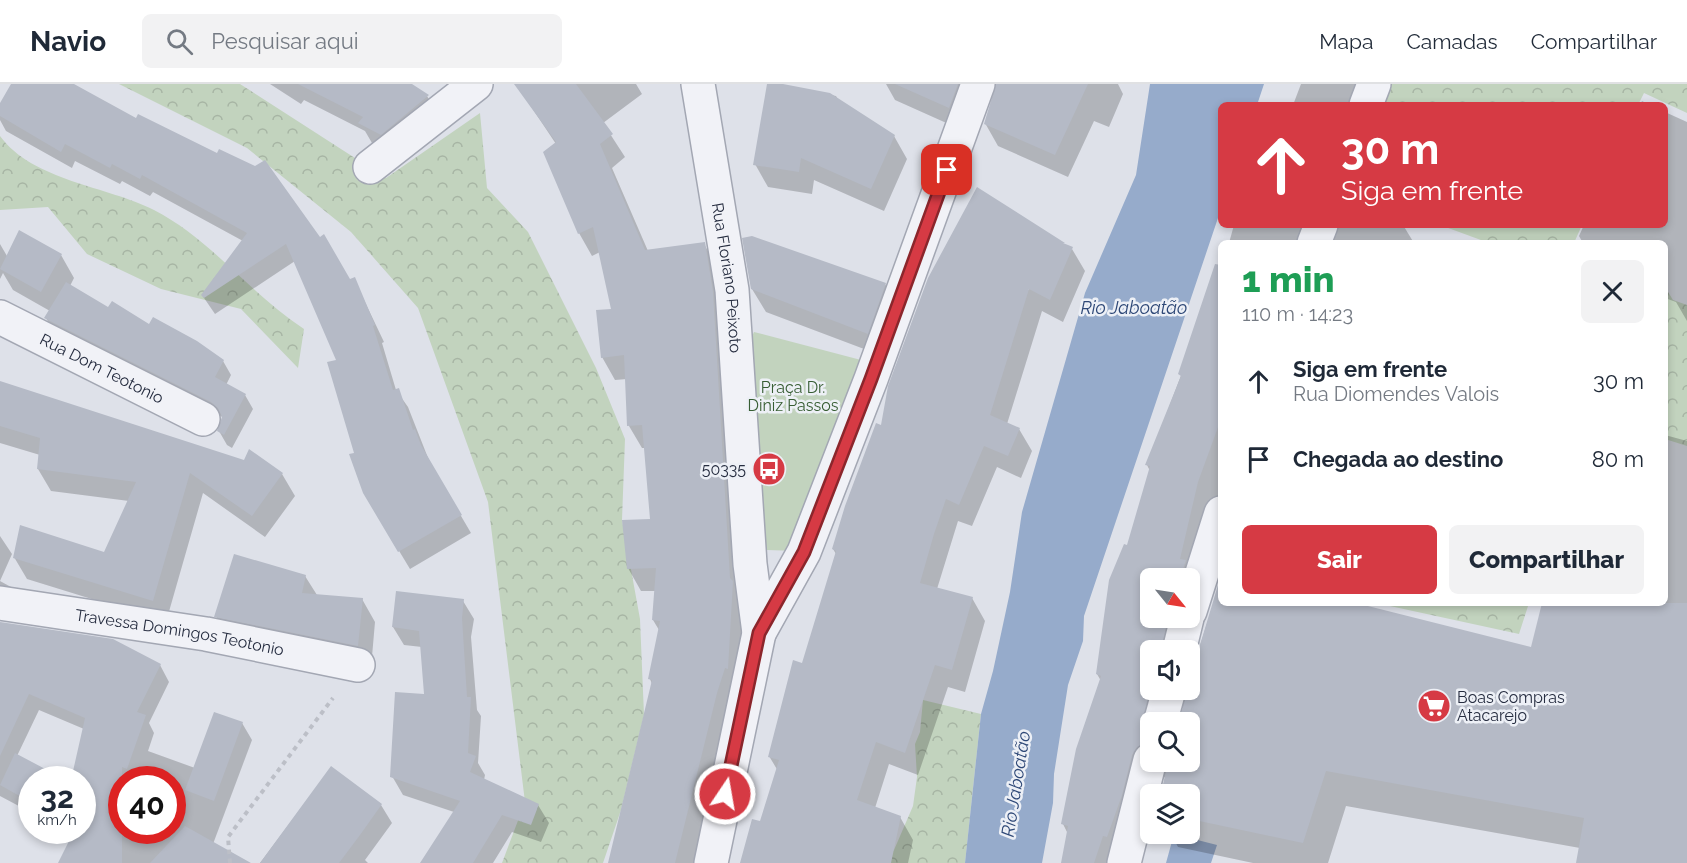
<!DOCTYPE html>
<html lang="pt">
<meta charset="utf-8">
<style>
body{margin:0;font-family:Raleway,sans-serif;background:#f2f2f3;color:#1f2937;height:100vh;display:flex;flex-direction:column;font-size:22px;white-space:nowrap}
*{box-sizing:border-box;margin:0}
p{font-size:20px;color:#747a83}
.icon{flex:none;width:33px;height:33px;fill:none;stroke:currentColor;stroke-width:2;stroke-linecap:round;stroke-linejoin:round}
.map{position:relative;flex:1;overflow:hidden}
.drawer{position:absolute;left:1218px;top:156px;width:450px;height:366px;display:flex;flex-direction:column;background:#fff;border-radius:9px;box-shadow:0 3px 9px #0003}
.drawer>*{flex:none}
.guide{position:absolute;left:1218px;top:18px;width:450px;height:126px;border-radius:9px;box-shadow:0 3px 9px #0003;background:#d63a44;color:#fff;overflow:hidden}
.needle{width:39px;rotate:120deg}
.tools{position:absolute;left:1140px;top:484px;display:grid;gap:12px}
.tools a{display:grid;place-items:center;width:60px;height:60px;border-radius:9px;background:#fff;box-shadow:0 3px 9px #0003;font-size:30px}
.speed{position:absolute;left:18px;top:682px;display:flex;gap:12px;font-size:30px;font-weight:700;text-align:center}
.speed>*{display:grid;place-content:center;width:78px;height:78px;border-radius:50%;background:#fff;box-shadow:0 3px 9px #0003;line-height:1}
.speed small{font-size:15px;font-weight:400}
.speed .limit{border:9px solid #d22;background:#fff;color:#111}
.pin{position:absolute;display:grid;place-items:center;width:51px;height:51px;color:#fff;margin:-26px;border-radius:12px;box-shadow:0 3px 9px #0006}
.me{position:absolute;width:66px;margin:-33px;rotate:12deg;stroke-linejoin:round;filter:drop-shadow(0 0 4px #0008)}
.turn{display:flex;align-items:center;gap:21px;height:126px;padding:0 24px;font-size:27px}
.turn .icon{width:78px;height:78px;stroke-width:2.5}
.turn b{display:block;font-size:42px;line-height:51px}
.round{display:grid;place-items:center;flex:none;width:63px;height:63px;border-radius:9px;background:#f2f2f3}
.headline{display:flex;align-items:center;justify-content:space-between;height:102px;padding:0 24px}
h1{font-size:36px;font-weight:800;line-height:45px;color:#1e9e55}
.cta{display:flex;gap:12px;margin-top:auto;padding:12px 24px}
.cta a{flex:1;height:69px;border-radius:9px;background:#d63a44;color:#fff;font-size:24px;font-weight:800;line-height:69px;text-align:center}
.cta a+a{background:#f2f2f3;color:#1f2937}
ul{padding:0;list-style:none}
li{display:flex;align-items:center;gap:18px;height:78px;padding:0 24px}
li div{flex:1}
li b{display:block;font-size:22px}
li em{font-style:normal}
header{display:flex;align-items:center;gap:36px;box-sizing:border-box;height:84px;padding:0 30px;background:#fff;border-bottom:2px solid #e0e1e3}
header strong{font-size:28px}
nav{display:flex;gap:33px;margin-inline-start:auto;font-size:21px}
.search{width:420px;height:54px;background:#f2f2f3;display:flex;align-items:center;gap:15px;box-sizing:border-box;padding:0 21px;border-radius:9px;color:#747a83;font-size:22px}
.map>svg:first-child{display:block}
.forest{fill:url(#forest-crowns)}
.park{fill:#c2d3be}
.water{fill:#96abcb}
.shadow{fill:#0003;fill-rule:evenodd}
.building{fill:#b5bac6}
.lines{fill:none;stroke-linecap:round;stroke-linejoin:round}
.minor-casing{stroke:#a3a7b3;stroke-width:36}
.path{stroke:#bcbfc7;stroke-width:4;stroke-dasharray:4.5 4.5;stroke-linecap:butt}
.minor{stroke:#f1f2f7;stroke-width:33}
.route-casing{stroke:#8b262c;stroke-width:15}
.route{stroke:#d63a44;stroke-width:10}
.labels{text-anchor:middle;stroke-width:5;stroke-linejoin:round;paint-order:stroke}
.street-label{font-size:16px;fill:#262d40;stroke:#edf0f6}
.park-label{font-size:16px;fill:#375d33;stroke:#edf0f6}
.poi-label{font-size:16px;fill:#262d40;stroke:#edf0f6;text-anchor:end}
.water-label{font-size:18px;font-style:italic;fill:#2e4877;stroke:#edf0f6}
</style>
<header>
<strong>Navio</strong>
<div class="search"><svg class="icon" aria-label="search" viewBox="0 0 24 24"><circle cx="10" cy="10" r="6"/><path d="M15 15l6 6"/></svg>Pesquisar aqui</div>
<nav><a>Mapa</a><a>Camadas</a><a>Compartilhar</a></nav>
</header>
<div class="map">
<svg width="1687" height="779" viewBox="0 0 1687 779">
<defs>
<pattern id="forest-crowns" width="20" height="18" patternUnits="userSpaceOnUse" patternTransform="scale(1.5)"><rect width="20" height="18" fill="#c2d3be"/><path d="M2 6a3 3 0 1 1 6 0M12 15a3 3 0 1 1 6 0" fill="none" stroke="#a7b5a4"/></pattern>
</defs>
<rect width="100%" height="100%" fill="#dee1e9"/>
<path class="forest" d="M119 0H240L386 94 480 29 487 104 528 148 596 284 625 355 622 436 640 535 644 631 621 726 603 779H502L525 718 488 418 418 224 351 148 247 64Z
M1382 0H1687V29L1644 9 1638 21H1375Z
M0 52C33 97 107 102 154 126 212 156 250 210 304 245L298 284 241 225 161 205 87 170 48 123 0 126Z
M1440 141H1582L1574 159H1489Z
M1665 203 1673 216 1687 221V362L1665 355Z
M1376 519H1529L1519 550Z
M923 616 981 630 965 779H882L894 766 913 722 917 693 915 660 920 648Z"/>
<path class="park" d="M754 248 861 276 797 467 767 466 743 454V272Z"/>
<path class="water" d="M1150 0H1264L1257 21H1221V125L1084 532 1083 557 1068 601 1054 690 1053 719 1042 779H965L981 630 993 587 1010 508 1022 428 1085 209 1136 91Z
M1174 750 1217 761 1211 779H1166Z"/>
<path class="shadow" d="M13 0H64L349 197 354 195 384 258 382 259 396 306 408 323 430 379 471 449 410 485 375 427 356 369 338 277 295 177 215 230 202 211 243 157 153 108 150 112 122 97 120 100 75 77 72 84 6 47 0 36V22Z
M270 0H409L427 12 439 32 393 70 372 59 365 47 304 16 301 20Z
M534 0H636L642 10 603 39 625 73 612 84 648 167 704 160 717 183 745 521 740 608 730 631 699 754 708 770 707 779H609L652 600 650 595 659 546 653 536 655 507H641L628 484 652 437 646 364H642L629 342 627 295 615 296 602 273 613 226 600 168 592 172 579 149 556 60 522 9Z
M768 0 836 12 849 35 894 52 907 75 884 127 814 96 812 110 768 103 755 80Z
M886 0H1118L1123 10 1109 43 1094 37 1068 93 998 62 985 39 996 5 989 4 962 46 895 16Z
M1301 0H1381L1373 21H1293Z
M1642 17 1650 21H1640Z
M1665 28 1687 38V237L1676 218 1665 214V159H1583L1579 152 1584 141H1665Z
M1234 141H1403L1414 159H1229Z
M0 160 7 172 61 171 74 194 70 202 109 225 223 277 231 291 226 301 245 311 253 325 232 364 227 361 219 347 223 334 221 332 54 248 46 234 50 227 13 206 3 189 0 195Z
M1072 165 1085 187 1063 238 1042 227 1007 340 1019 345 1032 367 1021 394 997 383 972 442 958 437 937 505 972 514 985 537 965 608 948 603 918 691 889 680 875 724 900 733 913 756 908 779H742L761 739 778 687 769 672 803 580 836 470 833 465 882 343Z
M1221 186V425L1188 567H1150V606H1190V583L1194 580 1221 496V519H1350L1532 565 1544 519H1665V351L1687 357V779H1577L1580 764 1346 722 1328 779H1253L1178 763 1171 750H1190V711H1161L1165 693 1157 698 1130 779H1063L1068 750 1063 740 1101 597 1097 590 1128 463 1150 387 1147 381ZM1150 495H1190V534H1150ZM1184 623 1179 639H1190V678H1150V639Z
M885 200 898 223 880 271 766 228 752 205Z
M0 299 245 378 250 367 282 390 295 412 265 453 203 409 166 538 27 495 14 473 105 470 129 417 51 407 38 385 40 371 0 359Z
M0 452 12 470 0 497 11 503 20 518 0 520Z
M305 492 317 511 362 515 375 538 371 584 229 555 216 532Z
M463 517 474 535 471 553 477 626 481 632 478 679 485 691 484 696 538 721 549 739 541 758 512 748 493 779H421L454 728 403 711 392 692 425 611 422 563 404 561 393 543Z
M0 539 160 581 169 598 149 639 154 649 148 667 195 684 242 639 252 656 213 760 240 779H59L73 752 64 747H82V696H72L84 645 39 626 17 672 63 696H32V729L0 712ZM122 696H172V747H122Z
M331 684 381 721 392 739 365 776 368 779H260Z"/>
<path class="building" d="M11 0H74L136 34 138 30 217 69 219 65 255 82 265 76 320 153 324 150 350 195 355 193 375 241 373 242 393 306 399 304 413 346 415 345 421 361 462 431 398 468 363 409 349 370 354 369 327 278 336 276 286 160 204 214 201 211 247 149 142 91 140 95 112 80 110 84 65 60 61 68 0 32V19Z
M298 0H412L429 11 381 51 358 39 363 33Z
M514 0H576L613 50 600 60 645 166 705 158 713 208 730 494 733 497 728 585 725 584 717 609 675 779H608L652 596 648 595 660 537 652 536 656 484 627 485 622 436 650 435 642 341 627 342 624 271 601 274 596 226 611 225 593 143 578 150 543 68 556 58Z
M767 0H783L830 9 895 51 871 105 801 74 799 88 753 81Z
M895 0H958L949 24Z
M996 0H1088L1055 71 984 40Z
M977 103 1065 159H1063L1073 163 1050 216 1029 205 990 331 1020 344 1008 372 984 362 959 421 946 415 934 450 920 499 973 513 952 586 935 581 905 669 876 658 857 716 901 732 891 779H740L752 735 760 737 779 676 768 673 793 576 802 579 836 467 832 465 845 422 876 339 881 341 888 302 928 194Z
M19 146 62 170 41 208 0 185Z
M752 152 886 199 868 250 751 205 742 154Z
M1215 180 1221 181V335L1198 398 1180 475 1186 476 1180 495H1150V534H1168L1161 567H1150V603L1142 643 1150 658 1137 663 1132 671 1122 711 1107 753 1103 752 1094 779H1061L1068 742 1061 740 1076 665 1101 592 1096 590 1109 496 1124 460 1127 461 1150 382 1145 381 1181 292 1178 290Z
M66 198 108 223 112 217 149 240 153 233 197 257 224 276 215 293 246 310 224 351 217 347 222 333 218 324 211 318 44 234Z
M0 297 244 376 249 365 283 389 252 432 190 389 153 517 13 474 20 441 104 468 136 398 37 385 40 354 0 342Z
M234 470 306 491 302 509 363 514 358 562 214 533Z
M1221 491V519H1356L1531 563 1542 519H1687V779H1576L1584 734 1326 687 1303 759 1190 735V711H1161L1168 678H1190V639H1179L1187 606H1190V582L1197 571Z
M396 507 464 515 462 534 467 613H471L468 669 476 672 470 688 539 720 531 741 502 731 473 779H420L460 717 390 693 395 608 424 610 419 547 392 543Z
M0 538 113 555 161 580 137 628 146 631 127 685 122 683V779H58L74 747H82V696H71L85 634 29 610 0 672Z
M214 628 243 638 214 717 185 706Z
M15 669 66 696H32V719L0 701Z
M331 682 382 720 360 751 339 779H260Z
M185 742 251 779H150Z"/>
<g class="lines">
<defs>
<g id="minor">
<path id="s1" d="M698 0 732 206 750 480 759 549 711 779"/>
<path d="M1366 21 1374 0"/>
<path d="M370 83 476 0"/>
<path d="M1314 159 1321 141"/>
<path id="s2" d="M0 233 203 335"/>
<path id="s3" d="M0 519 206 550 358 581"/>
<path d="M1190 527 1221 429"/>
<path d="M759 549 804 468 871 295 978 0"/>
<path d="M1179 567 1187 534"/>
<path d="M1160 639 1169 606"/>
<path d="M1124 779 1150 676"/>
</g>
</defs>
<use href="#minor" class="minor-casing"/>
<path class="path" d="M230 779 228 753 333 614"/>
<use href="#minor" class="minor"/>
</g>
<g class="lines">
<defs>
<path id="route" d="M725 710 759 549 804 468 871 295 947 86"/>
</defs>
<use href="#route" class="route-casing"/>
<use href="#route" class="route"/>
</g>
<defs>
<symbol id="bus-disc" viewBox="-11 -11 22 22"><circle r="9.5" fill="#d63a44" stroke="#edf0f6"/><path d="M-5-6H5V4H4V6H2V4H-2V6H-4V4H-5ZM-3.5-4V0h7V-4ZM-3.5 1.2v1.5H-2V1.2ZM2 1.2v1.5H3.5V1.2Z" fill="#fff"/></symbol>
<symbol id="supermarket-disc" viewBox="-11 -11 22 22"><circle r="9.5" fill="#d63a44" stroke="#edf0f6"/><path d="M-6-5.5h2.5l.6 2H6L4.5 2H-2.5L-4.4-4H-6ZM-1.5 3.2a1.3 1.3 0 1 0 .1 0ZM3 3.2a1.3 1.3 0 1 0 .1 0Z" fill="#fff"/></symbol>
</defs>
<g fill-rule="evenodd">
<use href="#bus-disc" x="750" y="366" width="38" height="38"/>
<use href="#supermarket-disc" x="1415" y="603" width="38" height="38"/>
</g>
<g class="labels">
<g class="street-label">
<text dy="6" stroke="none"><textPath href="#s1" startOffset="196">Rua Floriano Peixoto</textPath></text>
<text dy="6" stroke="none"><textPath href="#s2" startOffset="114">Rua Dom Teotonio</textPath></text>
<text dy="6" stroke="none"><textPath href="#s3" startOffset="182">Travessa Domingos Teotonio</textPath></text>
</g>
<g class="park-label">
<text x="793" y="309">Praça Dr.<tspan x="793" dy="18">Diniz Passos</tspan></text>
</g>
<g class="poi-label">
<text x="746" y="391">50335</text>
<text x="1457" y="619" text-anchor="start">Boas Compras<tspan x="1457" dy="18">Atacarejo</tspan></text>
</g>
<g class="water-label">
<text x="1134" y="230">Rio Jaboatão</text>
<text transform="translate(1016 700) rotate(-81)" y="6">Rio Jaboatão</text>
</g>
</g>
</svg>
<div class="tools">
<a><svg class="needle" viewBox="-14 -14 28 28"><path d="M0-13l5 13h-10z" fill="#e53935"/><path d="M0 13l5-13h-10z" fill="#747a83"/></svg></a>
<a><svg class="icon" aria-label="sound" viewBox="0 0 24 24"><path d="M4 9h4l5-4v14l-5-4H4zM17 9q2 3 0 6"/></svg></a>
<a><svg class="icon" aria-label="search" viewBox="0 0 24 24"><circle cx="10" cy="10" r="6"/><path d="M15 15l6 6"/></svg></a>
<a><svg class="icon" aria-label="layers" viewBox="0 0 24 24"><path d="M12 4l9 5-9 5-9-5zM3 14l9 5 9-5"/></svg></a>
</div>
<div class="speed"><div>32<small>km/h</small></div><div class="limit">40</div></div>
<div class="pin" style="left:947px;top:86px;background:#d93025"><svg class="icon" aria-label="arrive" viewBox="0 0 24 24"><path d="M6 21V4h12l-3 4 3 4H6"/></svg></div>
<svg class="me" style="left:725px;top:710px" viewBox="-20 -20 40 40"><circle r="17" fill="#d63a44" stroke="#fff" stroke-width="3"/><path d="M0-11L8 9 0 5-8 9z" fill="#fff"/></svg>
<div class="guide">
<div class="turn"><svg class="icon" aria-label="ahead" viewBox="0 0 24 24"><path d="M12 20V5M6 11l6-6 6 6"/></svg><div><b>30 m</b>Siga em frente</div></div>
</div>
<section class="drawer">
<div class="headline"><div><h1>1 min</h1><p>110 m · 14:23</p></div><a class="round"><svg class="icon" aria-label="close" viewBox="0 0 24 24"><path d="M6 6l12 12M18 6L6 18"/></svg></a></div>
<ul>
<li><svg class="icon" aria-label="ahead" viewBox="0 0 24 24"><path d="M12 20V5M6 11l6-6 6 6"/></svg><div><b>Siga em frente</b><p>Rua Diomendes Valois</p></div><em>30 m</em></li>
<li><svg class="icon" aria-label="arrive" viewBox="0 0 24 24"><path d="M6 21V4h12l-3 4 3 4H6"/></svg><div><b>Chegada ao destino</b></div><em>80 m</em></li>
</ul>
<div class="cta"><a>Sair</a><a>Compartilhar</a></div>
</section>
</div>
